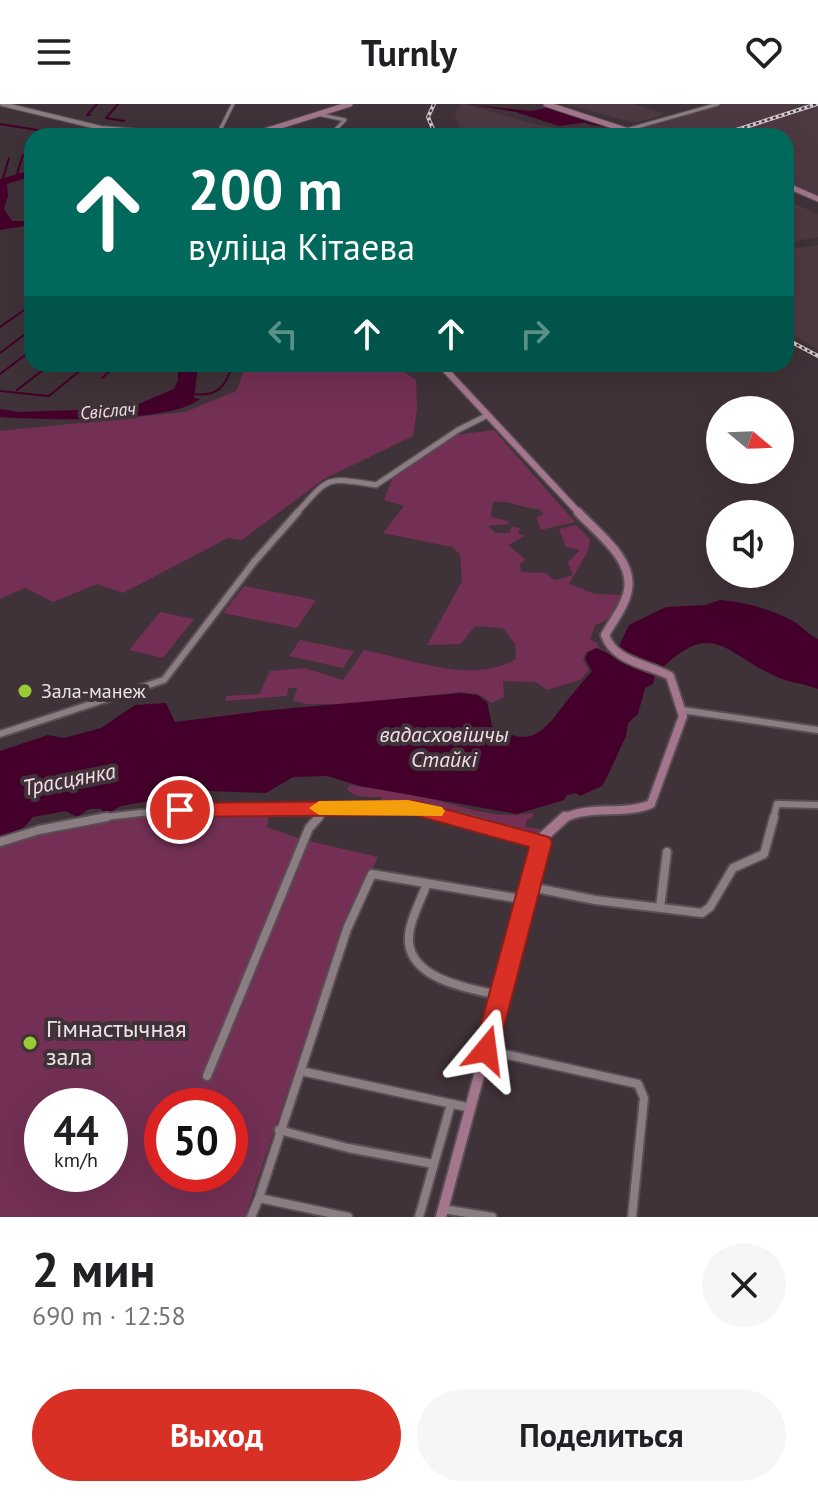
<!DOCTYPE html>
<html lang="ru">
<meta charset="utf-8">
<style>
body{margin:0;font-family:"PT Sans",sans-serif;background:#f6f6f6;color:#202124;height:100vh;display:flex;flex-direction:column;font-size:30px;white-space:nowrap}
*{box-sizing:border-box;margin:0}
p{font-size:26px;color:#757577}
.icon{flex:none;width:44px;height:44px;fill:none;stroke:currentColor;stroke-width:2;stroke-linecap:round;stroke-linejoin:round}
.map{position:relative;height:1113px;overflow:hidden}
.drawer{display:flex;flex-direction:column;background:#fff;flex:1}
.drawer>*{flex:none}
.hud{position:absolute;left:24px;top:24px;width:770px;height:244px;border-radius:24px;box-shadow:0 8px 32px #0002;background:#00695c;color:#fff;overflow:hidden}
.needle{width:52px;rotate:109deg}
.controls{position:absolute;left:706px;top:292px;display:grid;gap:16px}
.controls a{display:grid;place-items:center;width:88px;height:88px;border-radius:50%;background:#fff;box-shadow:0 8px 32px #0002;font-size:40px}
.speed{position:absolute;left:24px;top:984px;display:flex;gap:16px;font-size:40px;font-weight:700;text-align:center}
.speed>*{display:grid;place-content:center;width:104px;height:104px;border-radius:50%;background:#fff;box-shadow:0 8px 32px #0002;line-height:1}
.speed small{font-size:20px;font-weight:400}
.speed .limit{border:12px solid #d22;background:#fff;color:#111}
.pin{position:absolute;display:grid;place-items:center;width:68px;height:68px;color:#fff;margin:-34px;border:4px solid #fff;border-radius:50%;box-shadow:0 2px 8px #0007}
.me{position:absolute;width:88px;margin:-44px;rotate:16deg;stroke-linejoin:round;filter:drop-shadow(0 0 6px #0008)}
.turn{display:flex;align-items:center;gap:28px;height:168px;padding:0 32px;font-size:36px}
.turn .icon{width:104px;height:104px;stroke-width:2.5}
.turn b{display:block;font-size:56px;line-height:68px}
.lanes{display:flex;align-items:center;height:76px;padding:0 32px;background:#0003;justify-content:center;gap:40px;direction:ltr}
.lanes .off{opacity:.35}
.round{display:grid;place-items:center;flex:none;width:84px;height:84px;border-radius:42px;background:#f6f6f6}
.overview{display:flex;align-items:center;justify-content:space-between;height:136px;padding:0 32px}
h1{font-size:48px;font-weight:600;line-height:60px}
.primary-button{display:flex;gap:16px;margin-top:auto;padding:16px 32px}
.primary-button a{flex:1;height:92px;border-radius:48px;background:#d93025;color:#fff;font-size:32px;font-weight:600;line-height:92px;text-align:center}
.primary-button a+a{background:#f6f6f6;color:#202124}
header{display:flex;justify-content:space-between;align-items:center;height:104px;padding:0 32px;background:#fff;font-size:36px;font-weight:600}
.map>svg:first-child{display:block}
.built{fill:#4d3942}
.green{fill:#733054;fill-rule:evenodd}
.water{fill:#44002a}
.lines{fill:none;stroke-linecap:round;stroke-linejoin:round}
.stream{stroke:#44002a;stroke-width:2}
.minor-far3-casing{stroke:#594e53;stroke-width:5}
.minor-far2-casing{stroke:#594e53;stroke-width:8}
.minor-far1-casing{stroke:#594e53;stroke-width:10}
.minor-casing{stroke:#594e53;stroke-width:12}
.tertiary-casing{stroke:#594e53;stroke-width:6}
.secondary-far3-casing{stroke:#594e53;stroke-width:7}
.secondary-far2-casing{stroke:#594e53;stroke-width:9}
.secondary-far1-casing{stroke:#594e53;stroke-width:12}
.secondary-casing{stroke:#594e53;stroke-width:14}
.minor-far3{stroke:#8c7d83;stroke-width:3}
.minor-far2{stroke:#8c7d83;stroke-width:5}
.minor-far1{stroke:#8c7d83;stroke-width:6}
.minor{stroke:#8c7d83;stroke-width:8}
.tertiary{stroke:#8c7d83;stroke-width:4}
.secondary-far3{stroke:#a4768d;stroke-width:5}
.secondary-far2{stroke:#a4768d;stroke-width:6}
.secondary-far1{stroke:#a4768d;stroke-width:8}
.secondary{stroke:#a4768d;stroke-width:10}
.rail-casing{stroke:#d1c8cb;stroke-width:4}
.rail{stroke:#3f3238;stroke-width:2;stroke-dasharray:3;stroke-linecap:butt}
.route{fill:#d93025;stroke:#8d1f18;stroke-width:2}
.slow{fill:#f59e0b}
.poi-dot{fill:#9acb35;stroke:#3f3238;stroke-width:3}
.labels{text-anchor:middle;stroke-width:8;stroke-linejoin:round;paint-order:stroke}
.far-water-label{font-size:18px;font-style:italic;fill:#f3dde7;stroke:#3f3238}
.poi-label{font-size:20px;fill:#ebe3e6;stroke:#3f3238;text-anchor:start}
.water-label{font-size:22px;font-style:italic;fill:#f3dde7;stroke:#3f3238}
.near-poi-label{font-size:24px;fill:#ebe3e6;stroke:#3f3238;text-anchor:start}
</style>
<header><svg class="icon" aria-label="menu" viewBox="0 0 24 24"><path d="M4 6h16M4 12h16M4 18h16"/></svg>Turnly<svg class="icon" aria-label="heart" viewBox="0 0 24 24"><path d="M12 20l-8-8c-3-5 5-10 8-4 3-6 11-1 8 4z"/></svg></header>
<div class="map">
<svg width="818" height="1113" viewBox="0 0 818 1113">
<rect width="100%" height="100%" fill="#3f3238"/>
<path class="built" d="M464 0 527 18 576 29 561 30 563 32H463L454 7 461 2 458 1Z
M565 0H634L666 10 635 19Z
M720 0H818V93L786 78V32H648L630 26Z
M786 96 818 110V133L786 139Z
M818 141V246L786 226V146Z"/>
<path class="green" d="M247 260H393L416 276 417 305 413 332 324 375 242 436 228 434 123 489 97 480 53 498 25 484 0 495V327L185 308 236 287Z
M494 326 575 418 540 426 537 413 544 410 539 405C523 405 509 395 493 398L491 413 508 417 509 420 488 422 496 429H509L512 423 520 424 518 429 525 432 508 441 526 456 520 460 521 468 546 469 554 476 573 471 568 458 580 446 566 443 559 425 576 421 590 435 588 447 569 480 595 490 621 491C619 504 608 518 595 521L590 536 596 538 600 544 586 548 583 556 589 566 580 576 547 586 536 578 503 577 504 593 492 599 479 590 461 588 347 600H308L293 597 297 584H288L287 592 226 597V592L259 590 270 567 304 564 343 576 364 546C411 555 473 581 516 555L515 540 503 524 475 522 461 540 427 541 462 477 460 450 452 443 383 429 404 402 384 396 392 375 454 331Z
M244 482 316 496 297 524 223 509Z
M160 508 194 515 163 554 129 546Z
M300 536 354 547 343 564 289 552Z
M350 681C373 685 397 687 420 692 456 700 495 717 532 709L534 712 526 717V723L540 725 542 730 527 731 426 703 370 702V697H381L382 693C370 693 356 695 347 685Z
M212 704 270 706 267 723 300 735 378 753 343 823 245 1113H0V741L42 725ZM42 1002H110V1070H42ZM162 1002H230V1070H162Z"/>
<path class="water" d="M468 0 531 7 547 4 589 18 559 22 516 8Z
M32 66V72L7 80 8 92 4 105 12 117H32V121L0 126V75Z
M170 260 198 263 194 294 200 295C168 320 43 316 0 313V305L20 308 129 304 174 285 178 276V264Z
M720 496C744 498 771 505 793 517 802 522 807 530 818 535V585C804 579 788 579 775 572 726 550 714 515 663 563L618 544 629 521 666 503 706 501Z
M596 544 655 571 653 580 645 584 638 610 628 619 626 632 607 673 602 682 580 692 576 689 567 691 564 696 517 710 360 682 327 672 293 673 266 689 209 687 121 702 106 711 101 705C84 704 88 707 77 713L66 707 33 713 23 724 0 733V647L48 631 64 634 101 624 135 601 166 599 175 618 261 607 461 589 477 591 487 598 492 622C526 641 538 635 560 606 570 592 581 580 592 567L585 555 588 548Z"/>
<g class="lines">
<path class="stream" d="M118 0 106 14 124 17
M90 11H87L97 0
M587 19 606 22
M0 20 50 28
M78 32 80 25
M17 70 23 51
M3 74 9 54
M0 223 27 204
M0 249 32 225
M0 270 32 246
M102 274 118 260
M17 286 51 260
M0 287 49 292 88 260
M194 290C217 293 227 282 232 260"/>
<defs>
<path id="minor-far3" d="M317 10 345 16 329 32
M626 26 718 0
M217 32 233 0"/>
<path id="minor-far2" d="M296 410C330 372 325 373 376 381L458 326 488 311"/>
<path id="minor-far1" d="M682 606 818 626
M0 630 164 576 254 458 298 408
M94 715C169 703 245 704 322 704 373 704 419 701 469 715
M317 715 327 704
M773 715 777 700 818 701"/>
<path id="minor" d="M461 713 541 738
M0 738 39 726 107 713
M427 779C421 797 407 820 409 839 413 877 473 885 502 892
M531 783 595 796 702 809 710 803 733 764 764 750 774 713
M660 804 667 748
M486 946 638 980 644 994 632 1113
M301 967 471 1004
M207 972 309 724 319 713
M279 1026 348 1044 434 1060
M443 1105 492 1113
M251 1113 259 1094
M348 1113 259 1094 347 825 372 770 527 796
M419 1113 451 1000"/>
<path id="tertiary" d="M2 0 101 24 203 32
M235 32 249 31"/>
<path id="secondary-far3" d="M546 0 644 32
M249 32 350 0
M786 81 818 95"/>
<path id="secondary-far2" d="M440 260 580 410"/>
<path id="secondary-far1" d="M562 715C591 700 623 712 651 700L683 612 670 572C648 560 614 558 605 531 613 517 625 502 628 486 634 455 596 428 578 408"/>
<path id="secondary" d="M441 1113 543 733 565 713"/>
</defs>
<use href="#minor-far3" class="minor-far3-casing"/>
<use href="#minor-far2" class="minor-far2-casing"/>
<use href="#minor-far1" class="minor-far1-casing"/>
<use href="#minor" class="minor-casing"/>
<use href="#tertiary" class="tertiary-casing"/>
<use href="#secondary-far3" class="secondary-far3-casing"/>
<use href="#secondary-far2" class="secondary-far2-casing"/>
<use href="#secondary-far1" class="secondary-far1-casing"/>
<use href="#secondary" class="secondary-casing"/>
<use href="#minor-far3" class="minor-far3"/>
<use href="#minor-far2" class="minor-far2"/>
<use href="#minor-far1" class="minor-far1"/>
<use href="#minor" class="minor"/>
<use href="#tertiary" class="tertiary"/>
<use href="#secondary-far3" class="secondary-far3"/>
<use href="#secondary-far2" class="secondary-far2"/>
<use href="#secondary-far1" class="secondary-far1"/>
<use href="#secondary" class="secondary"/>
<defs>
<path id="rail" d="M434 0 428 13 436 32
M733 27 817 0
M786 235 818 252"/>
</defs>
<use href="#rail" class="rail-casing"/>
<use href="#rail" class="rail"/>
</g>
<path class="route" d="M415 697 549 733 552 738 498 946 495 953 486 956 477 953 474 946 529 743 415 711 180 713 173 711 170 706 173 701 180 699Z"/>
<path class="slow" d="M408 696 442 703 445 707 442 712 319 711 309 704 319 697Z"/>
<g class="poi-dot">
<circle cx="25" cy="587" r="8"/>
<circle cx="30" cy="939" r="8"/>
</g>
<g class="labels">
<g class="far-water-label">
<text transform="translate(108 307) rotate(-5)" y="6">Свіслач</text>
</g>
<g class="poi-label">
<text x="41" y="594">Зала-манеж</text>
</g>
<g class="water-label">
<text x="444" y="638">вадасховішчы<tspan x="444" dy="25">Стайкі</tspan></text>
<text transform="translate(69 675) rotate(-11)" y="8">Трасцянка</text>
</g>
<g class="near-poi-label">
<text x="46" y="933">Гімнастычная<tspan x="46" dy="28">зала</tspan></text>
</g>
</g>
</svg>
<div class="controls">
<a><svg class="needle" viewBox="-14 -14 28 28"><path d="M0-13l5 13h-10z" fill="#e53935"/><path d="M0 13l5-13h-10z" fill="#757577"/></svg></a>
<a><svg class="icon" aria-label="sound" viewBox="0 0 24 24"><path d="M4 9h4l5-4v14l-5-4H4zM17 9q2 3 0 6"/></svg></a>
</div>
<div class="speed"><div>44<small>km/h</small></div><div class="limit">50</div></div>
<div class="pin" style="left:180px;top:706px;background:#d93025"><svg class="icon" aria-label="arrive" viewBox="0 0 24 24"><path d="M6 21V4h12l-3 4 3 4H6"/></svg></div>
<svg class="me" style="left:486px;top:946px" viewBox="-20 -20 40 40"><path d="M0-17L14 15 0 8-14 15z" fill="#d93025" stroke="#fff" stroke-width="4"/></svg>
<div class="hud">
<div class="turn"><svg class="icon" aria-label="ahead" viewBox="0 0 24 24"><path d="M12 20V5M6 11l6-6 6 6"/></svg><div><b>200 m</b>вуліца Кітаева</div></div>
<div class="lanes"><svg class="icon off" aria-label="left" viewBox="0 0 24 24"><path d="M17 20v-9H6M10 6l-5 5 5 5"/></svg><svg class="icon" aria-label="ahead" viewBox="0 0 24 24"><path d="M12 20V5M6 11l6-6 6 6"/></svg><svg class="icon" aria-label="ahead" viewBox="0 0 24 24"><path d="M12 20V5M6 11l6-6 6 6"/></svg><svg class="icon off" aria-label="right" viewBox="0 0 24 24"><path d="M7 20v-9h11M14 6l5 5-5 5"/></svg></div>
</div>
</div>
<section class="drawer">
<div class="overview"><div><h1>2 мин</h1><p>690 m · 12:58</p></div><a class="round"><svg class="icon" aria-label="close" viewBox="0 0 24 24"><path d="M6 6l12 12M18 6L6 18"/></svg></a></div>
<div class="primary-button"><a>Выход</a><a>Поделиться</a></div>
</section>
